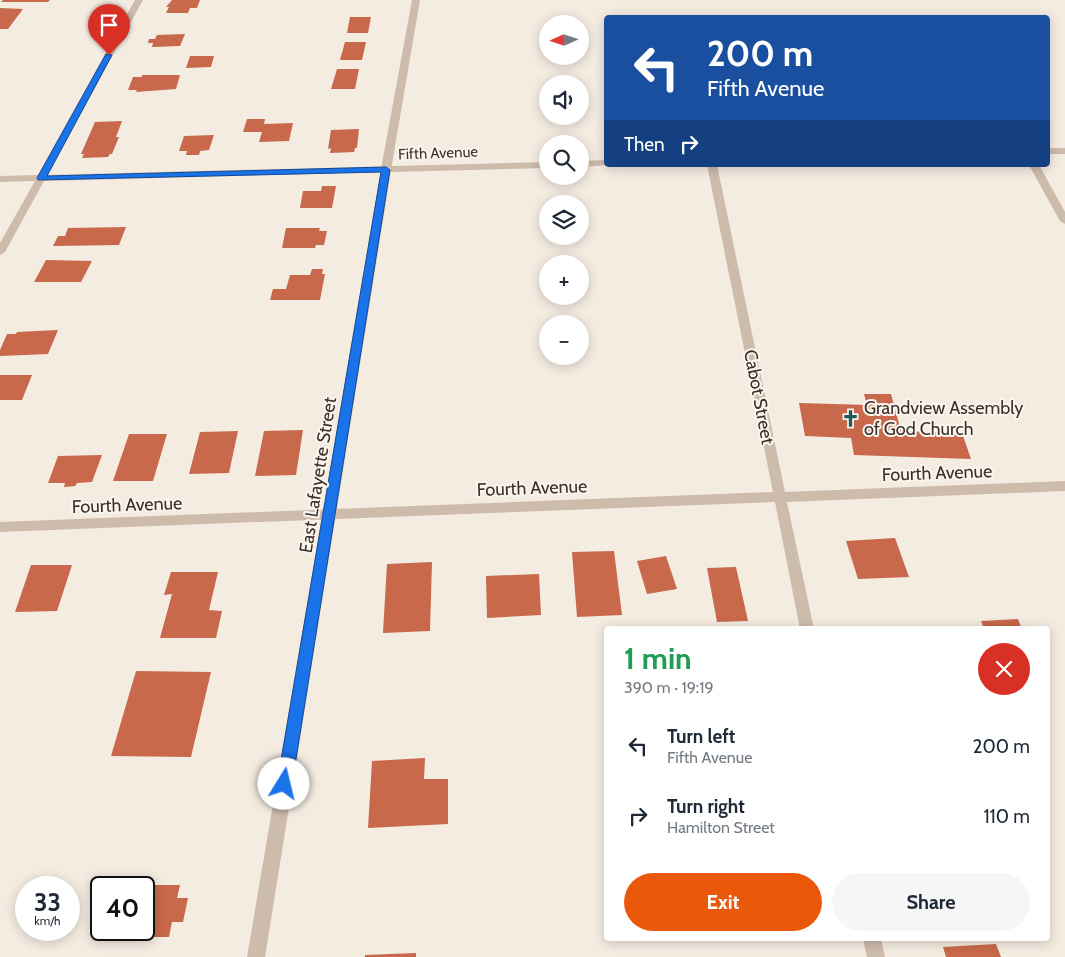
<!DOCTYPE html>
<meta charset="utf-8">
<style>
body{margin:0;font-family:Cabin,sans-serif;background:#f6f6f7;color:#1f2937;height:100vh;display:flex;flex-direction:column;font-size:19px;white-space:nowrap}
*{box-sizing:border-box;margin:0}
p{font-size:16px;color:#747a83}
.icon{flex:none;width:28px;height:28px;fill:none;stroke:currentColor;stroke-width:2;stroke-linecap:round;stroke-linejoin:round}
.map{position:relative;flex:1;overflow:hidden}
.sheet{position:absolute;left:604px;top:626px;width:446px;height:315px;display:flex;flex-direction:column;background:#fff;border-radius:5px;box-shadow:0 2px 12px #0003}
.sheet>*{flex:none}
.banner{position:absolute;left:604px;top:15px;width:446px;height:152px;border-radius:5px;box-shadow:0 2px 12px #0003;background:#1a4fa0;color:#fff;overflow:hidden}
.needle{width:32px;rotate:267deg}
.fabs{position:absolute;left:539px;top:15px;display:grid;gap:10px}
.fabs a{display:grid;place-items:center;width:50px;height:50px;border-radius:50%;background:#fff;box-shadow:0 2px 12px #0003;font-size:25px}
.speed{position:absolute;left:15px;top:876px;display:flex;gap:10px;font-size:25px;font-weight:700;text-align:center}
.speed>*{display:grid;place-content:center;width:65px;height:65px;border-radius:50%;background:#fff;box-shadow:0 2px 12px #0003;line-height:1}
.speed small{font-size:12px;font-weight:400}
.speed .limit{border:2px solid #111;border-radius:8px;background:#fff;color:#111}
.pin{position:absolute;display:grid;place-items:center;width:42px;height:42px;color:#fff;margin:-51px -21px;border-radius:50% 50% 50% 0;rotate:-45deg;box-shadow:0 0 5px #0007}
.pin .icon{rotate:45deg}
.me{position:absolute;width:55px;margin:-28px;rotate:9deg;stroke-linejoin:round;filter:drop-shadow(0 0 4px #0008)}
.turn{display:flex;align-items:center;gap:18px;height:105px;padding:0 20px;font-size:22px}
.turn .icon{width:65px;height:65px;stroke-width:2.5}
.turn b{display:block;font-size:35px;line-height:42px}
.then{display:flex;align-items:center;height:48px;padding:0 20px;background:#0003;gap:10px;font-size:19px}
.round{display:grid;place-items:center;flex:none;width:52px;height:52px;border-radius:26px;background:#f6f6f7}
.headline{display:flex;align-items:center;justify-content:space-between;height:85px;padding:0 20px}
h1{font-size:30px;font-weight:800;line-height:38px;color:#1e9e55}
.button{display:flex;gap:10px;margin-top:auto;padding:10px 20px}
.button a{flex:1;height:58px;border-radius:30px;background:#ea580c;color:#fff;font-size:20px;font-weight:800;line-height:58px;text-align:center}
.button a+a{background:#f6f6f7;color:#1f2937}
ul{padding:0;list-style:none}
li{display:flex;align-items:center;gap:15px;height:70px;padding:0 20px}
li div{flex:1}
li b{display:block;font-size:19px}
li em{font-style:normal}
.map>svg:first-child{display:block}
.building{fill:#c8694b}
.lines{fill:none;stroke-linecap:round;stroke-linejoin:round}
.minor{fill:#cdbbac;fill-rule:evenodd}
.tertiary{fill:#cdbbac;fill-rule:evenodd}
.route{fill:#1a73e8;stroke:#114b97}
.labels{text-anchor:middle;stroke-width:4;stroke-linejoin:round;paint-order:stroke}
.far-street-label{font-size:15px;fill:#3b302b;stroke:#fbf5ee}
.street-label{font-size:18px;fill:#3b302b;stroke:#fbf5ee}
.poi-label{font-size:18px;fill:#3b302b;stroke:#fbf5ee;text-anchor:start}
</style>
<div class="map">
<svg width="1065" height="957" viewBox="0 0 1065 957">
<rect width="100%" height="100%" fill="#f4ebe1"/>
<path class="building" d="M3 0H50L48 2H1Z
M172 0H200L197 8H190L188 13H166L169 7H166Z
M0 8 23 9 8 29H0Z
M350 17H371L368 33H347Z
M185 34 180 46 152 47 153 43H148L149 39H155L157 35Z
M345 42H366L362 60H340Z
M190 56H214L211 67 186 68Z
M337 69H359L355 89H331Z
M142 75H180L176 89 136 92 137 90H128L133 77H142Z
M247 119H265L264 124 293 123 289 141 259 142 262 132H243Z
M122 121 116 137H119L112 154H110L108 157 82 158 84 154H81L95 122Z
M359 129 357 148H355L354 152 330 153 331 148 328 149 331 130Z
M214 135 209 150 200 151 199 155H186L187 151H179L184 136Z
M322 186H336L332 208H300L303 191H321Z
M126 227 119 245 53 246 58 236H65L68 228Z
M286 228H320L319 231H327L324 245H316L315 248H282Z
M46 260 92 261 81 282H34Z
M312 269H323L322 274H325L320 300H270L273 289H286L290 275H310Z
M58 330 48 354 0 356V350L7 334H16L17 332Z
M0 375H32L22 400H0Z
M864 394H891L901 431 962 433 971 459 854 455 851 438 805 436 799 403 867 405Z
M303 430 296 475 255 476 264 431Z
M238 431 229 473 189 474 200 432Z
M129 434H167L153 481H113Z
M102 455 92 482 77 483 75 486 64 487 65 483H48L58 456Z
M895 538 909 577 858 579 846 541Z
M614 551 622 615 577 617 572 552Z
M666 556 677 589 647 594 637 561Z
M432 562 430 631 383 633 387 564Z
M31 565H72L57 611 15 612Z
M736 567 748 621 717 622 707 568Z
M171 572H218L209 610 222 611 216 638H160L172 594 164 595Z
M539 574 541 615 487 618 486 576Z
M1018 619 1022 629H984L981 621Z
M136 671 211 672 191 757 111 756Z
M425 758 424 779H448V824L368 828 372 761Z
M122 885H180L177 898H188L183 922H172L169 937H108L110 930H144V888H121Z
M996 944 1001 957H946L943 947Z
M416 953V957H365V955Z"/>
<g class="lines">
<path class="minor" d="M135 0H143L47 175 548 162V168L44 181 5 252 0 255V243L35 181 0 182V176L38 175Z
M1048 148H1065V154H1048Z
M606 160V165H609L580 167V161Z
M707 165H717L785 492 1065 481V491L787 502 814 629H800L775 502 0 532V522L773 492Z
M1029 165H1039L1065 212V224L1060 221Z
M863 939H881L885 957H867Z"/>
<path class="tertiary" d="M412 0H420L393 158 265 957H247L383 158Z"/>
</g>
<path class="route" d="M106 54 112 55 47 176 386 167 390 170 292 784 290 789 284 791 279 789 277 784 381 172 38 180 37 178Z"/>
<defs>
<symbol id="church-bare" viewBox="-9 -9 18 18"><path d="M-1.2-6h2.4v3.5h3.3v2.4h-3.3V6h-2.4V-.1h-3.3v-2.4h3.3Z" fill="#1f5a5e" stroke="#fbf5ee" stroke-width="2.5" paint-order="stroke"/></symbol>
</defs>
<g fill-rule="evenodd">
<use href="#church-bare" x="838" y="406" width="25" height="25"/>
</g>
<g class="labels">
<g class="far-street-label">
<text transform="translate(438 153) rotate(-2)" y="5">Fifth Avenue</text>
</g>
<g class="street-label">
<text transform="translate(759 397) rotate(79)" y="6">Cabot Street</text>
<text transform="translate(937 473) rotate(-2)" y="6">Fourth Avenue</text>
<text transform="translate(318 475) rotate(-81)" y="6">East Lafayette Street</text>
<text transform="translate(532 488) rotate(-2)" y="6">Fourth Avenue</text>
<text transform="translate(127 505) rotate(-2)" y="6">Fourth Avenue</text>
</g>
<g class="poi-label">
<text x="864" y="414">Grandview Assembly<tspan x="864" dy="21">of God Church</tspan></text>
</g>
</g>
</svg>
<div class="fabs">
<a><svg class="needle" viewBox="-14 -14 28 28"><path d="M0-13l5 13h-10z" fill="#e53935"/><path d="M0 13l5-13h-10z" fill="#747a83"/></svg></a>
<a><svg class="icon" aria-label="sound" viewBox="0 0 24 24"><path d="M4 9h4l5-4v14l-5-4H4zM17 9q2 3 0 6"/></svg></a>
<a><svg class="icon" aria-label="search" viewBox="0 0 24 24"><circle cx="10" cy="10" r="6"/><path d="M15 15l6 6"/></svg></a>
<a><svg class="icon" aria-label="layers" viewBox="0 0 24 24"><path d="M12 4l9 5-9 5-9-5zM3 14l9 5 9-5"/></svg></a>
<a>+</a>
<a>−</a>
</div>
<div class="speed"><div>33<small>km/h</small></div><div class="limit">40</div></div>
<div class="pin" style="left:109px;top:55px;background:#d93025"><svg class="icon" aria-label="arrive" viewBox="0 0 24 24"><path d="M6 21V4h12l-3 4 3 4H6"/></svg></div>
<svg class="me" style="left:284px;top:784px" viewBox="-20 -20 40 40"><circle r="19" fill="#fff"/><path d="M0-13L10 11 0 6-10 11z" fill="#1a73e8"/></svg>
<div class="banner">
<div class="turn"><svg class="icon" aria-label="left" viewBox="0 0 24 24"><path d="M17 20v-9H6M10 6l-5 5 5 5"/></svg><div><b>200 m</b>Fifth Avenue</div></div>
<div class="then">Then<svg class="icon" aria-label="right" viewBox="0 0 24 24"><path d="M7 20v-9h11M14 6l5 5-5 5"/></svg></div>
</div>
<section class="sheet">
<div class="headline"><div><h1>1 min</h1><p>390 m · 19:19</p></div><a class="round" style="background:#d93025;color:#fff"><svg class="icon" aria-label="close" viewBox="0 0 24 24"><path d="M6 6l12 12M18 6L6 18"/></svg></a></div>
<ul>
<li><svg class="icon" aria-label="left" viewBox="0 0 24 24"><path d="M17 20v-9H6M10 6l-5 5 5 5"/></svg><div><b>Turn left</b><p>Fifth Avenue</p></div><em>200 m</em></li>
<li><svg class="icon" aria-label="right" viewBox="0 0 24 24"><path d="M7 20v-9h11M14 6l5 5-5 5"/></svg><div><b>Turn right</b><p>Hamilton Street</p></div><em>110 m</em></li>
</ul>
<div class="button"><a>Exit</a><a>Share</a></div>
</section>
</div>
